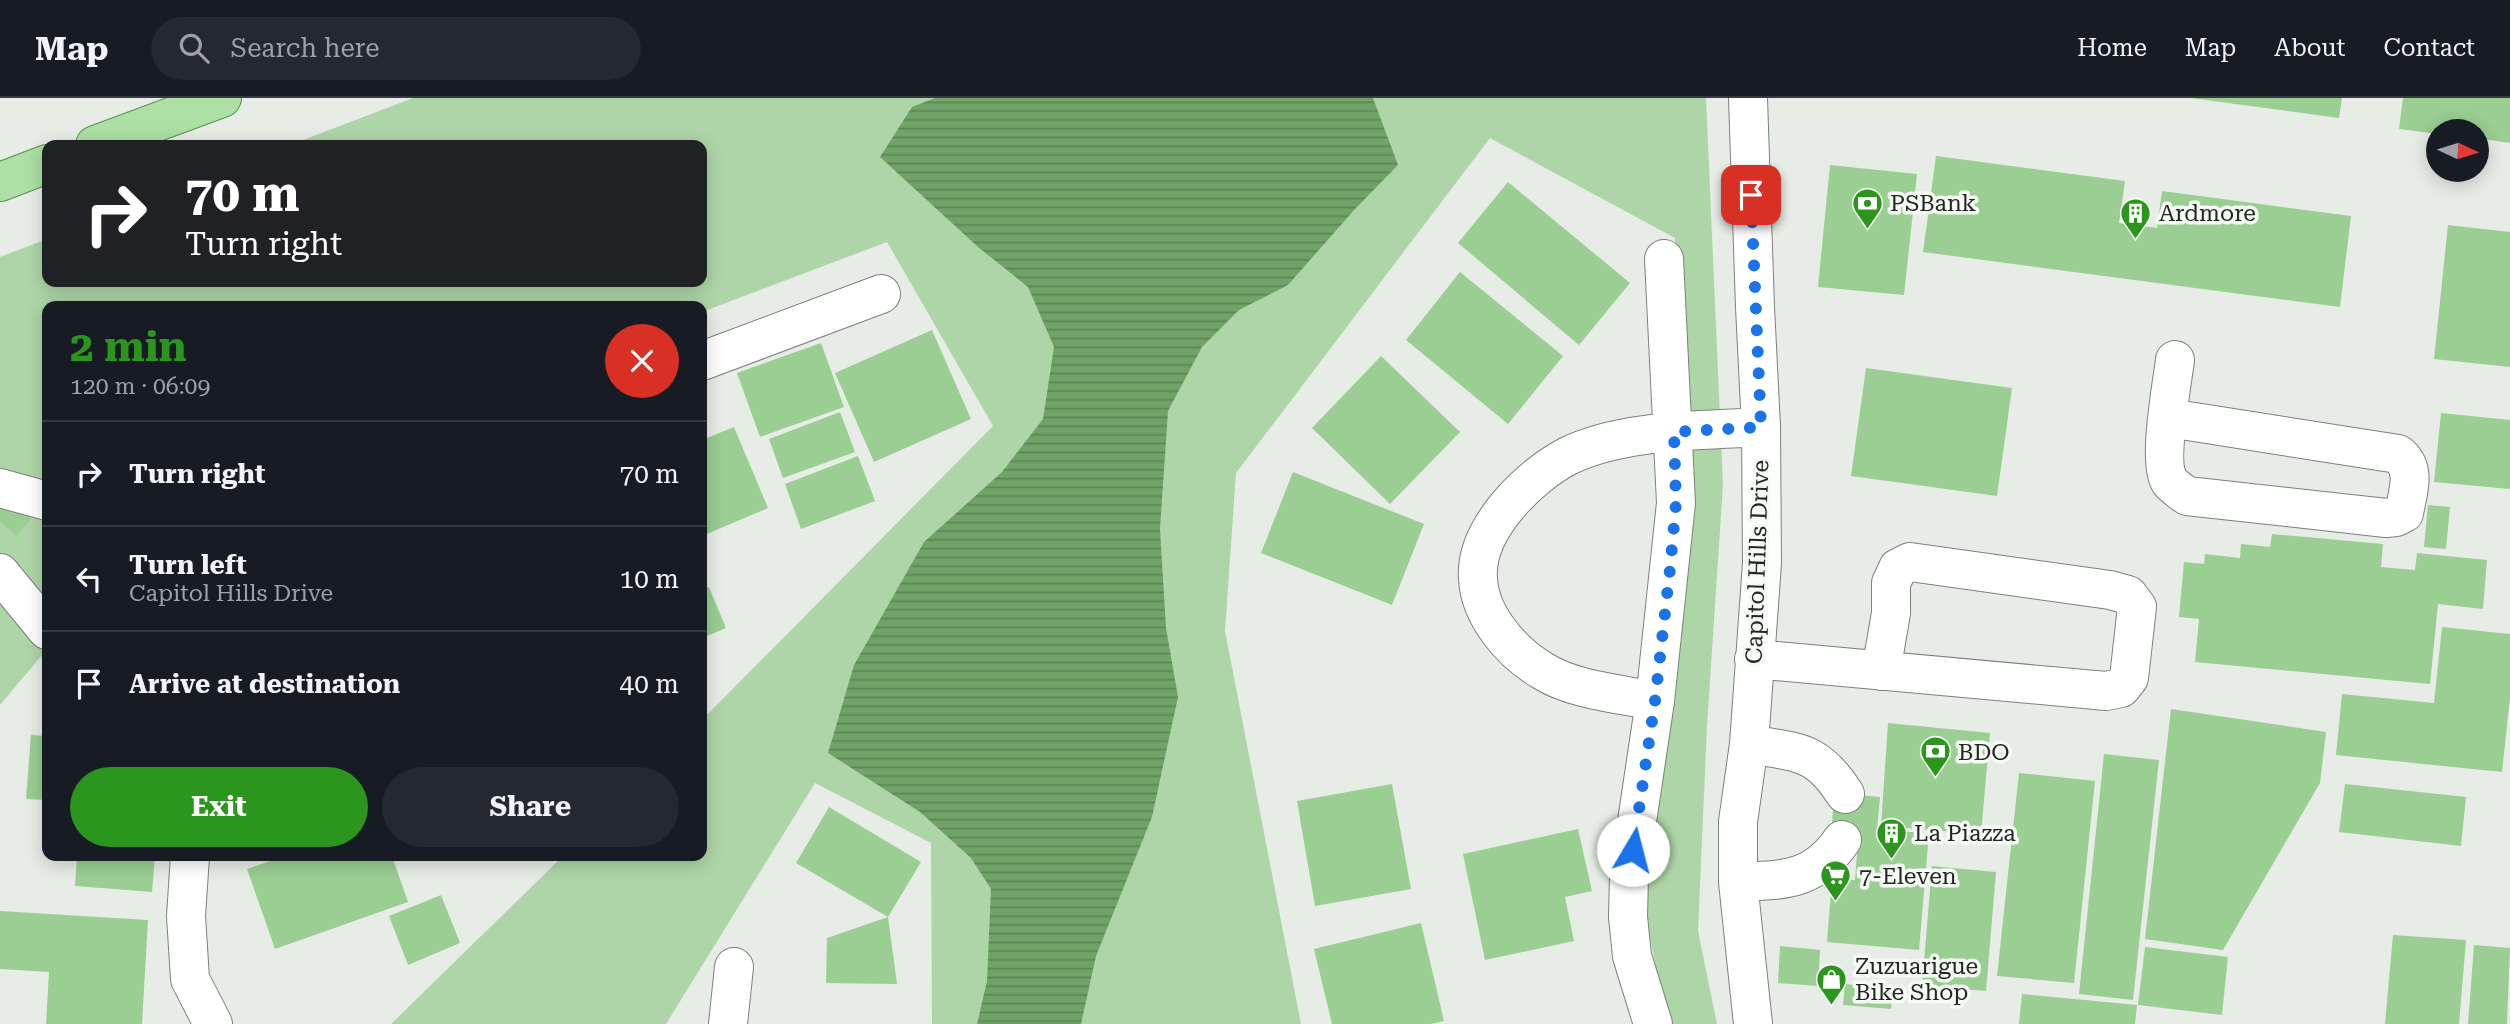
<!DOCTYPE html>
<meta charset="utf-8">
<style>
body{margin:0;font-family:"Roboto Serif",serif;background:#242831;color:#f1f3f6;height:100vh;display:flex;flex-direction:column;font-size:26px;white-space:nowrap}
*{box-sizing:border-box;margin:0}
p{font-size:23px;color:#9ea1a6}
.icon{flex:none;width:38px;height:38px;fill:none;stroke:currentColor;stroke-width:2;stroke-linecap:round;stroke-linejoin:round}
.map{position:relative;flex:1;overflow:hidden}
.drawer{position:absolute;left:42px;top:203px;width:665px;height:560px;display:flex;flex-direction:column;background:#171b24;border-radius:14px;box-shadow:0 4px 18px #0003}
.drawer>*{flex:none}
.hud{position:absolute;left:42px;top:42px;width:665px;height:147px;border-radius:14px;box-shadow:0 4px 18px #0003;background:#202124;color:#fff;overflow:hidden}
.needle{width:46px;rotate:94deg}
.fabs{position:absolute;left:2426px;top:21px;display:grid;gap:14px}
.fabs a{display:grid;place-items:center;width:63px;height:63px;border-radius:50%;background:#171b24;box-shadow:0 4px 18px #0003;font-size:35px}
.pin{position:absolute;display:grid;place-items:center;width:60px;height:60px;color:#fff;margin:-30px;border-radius:14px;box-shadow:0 4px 10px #0006}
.me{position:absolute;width:77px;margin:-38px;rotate:8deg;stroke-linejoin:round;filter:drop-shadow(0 0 5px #0008)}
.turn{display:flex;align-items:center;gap:24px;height:147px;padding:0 28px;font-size:32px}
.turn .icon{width:91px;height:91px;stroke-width:2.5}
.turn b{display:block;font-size:49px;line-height:60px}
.round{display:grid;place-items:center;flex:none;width:74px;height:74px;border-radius:37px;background:#242831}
.headline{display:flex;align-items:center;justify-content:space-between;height:119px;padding:0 28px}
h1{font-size:42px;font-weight:700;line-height:52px;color:#2c951d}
.button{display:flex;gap:14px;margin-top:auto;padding:14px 28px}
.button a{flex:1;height:80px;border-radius:42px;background:#2c951d;color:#fff;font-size:28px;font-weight:700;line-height:80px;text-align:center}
.button a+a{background:#242831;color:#f1f3f6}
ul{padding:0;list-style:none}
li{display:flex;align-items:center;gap:21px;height:105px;padding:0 28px;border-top:2px solid #363941}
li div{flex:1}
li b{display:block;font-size:26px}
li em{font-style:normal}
header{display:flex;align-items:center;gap:42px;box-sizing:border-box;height:98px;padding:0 35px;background:#171b24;border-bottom:2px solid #363941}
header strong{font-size:33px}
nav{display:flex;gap:38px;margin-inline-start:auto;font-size:24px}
.search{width:490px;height:63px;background:#242831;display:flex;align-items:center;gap:18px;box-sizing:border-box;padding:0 24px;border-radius:38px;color:#9ea1a6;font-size:26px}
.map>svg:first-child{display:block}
.green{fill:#aed5a8}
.water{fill:url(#water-rules)}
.building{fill:#9ace92}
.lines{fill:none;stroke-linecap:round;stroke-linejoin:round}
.minor-casing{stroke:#7c817b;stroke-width:40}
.major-casing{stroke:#589150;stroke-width:40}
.minor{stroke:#fff;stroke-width:38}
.major{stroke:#ace0a4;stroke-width:38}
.route{stroke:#1a73e8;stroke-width:12;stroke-dasharray:0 21.6}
.labels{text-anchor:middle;stroke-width:7;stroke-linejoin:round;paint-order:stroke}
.poi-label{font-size:23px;fill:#232523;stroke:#f5fbf4;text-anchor:start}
.street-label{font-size:23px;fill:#232523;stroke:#f5fbf4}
</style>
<header>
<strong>Map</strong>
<div class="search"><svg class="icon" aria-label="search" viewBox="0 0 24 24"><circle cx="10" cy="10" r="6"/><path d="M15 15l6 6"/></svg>Search here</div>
<nav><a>Home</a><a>Map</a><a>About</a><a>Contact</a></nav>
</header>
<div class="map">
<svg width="2510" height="926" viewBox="0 0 2510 926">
<defs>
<pattern id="water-rules" width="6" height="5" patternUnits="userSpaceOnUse" patternTransform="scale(1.75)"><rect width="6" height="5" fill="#71a369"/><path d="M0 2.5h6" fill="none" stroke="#5c8556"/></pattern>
</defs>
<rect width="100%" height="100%" fill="#e7ede6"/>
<path class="green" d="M413 0H1706L1723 387 1707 628 1698 833 1717 926H1668L1645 816 1684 457 1675 140 1490 40 1236 375 1225 533 1301 926H932L931 745 815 685 666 926H391L563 758H702V622L993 328 887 144 702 214V208H47V551L0 607V159L47 141V184H702V47H290Z"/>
<path class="water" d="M935 0H1373L1398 67 1355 111 1288 187 1239 212 1202 249 1168 313 1160 431 1166 530 1178 599 1152 719 1096 858 1081 926H977L987 883 991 791 971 760 920 714 828 655 854 567 924 444 1002 374 1043 321 1054 249 1028 189 978 149 880 59 912 9Z"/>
<path class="building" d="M2191 0H2342L2339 20Z
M2403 0H2510V45L2476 40V33H2438V36L2399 31Z
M1936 58 2125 83 2119 125 2157 130 2162 93 2351 118 2340 209 1923 154Z
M1830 67 1917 76 1904 197 1818 189Z
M1508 84 1630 185 1579 247 1458 145Z
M2448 127 2510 134V269L2434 261Z
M1460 174 1563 258 1508 326 1406 242Z
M932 232 971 321 874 364 835 275Z
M821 245 844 309 760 339 737 275Z
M1381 258 1460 334 1390 406 1312 330Z
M1866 270 2012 290 1997 398 1851 378Z
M840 314 855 354 783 380 769 341Z
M2441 315 2510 322V391L2434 384Z
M734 329 768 410 702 438V342Z
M858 358 875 403 801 431 785 386Z
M1293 374 1424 426 1392 507 1261 455Z
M9 400 31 421 16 438 0 423V410Z
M2428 407 2450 409 2446 451 2424 449Z
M2272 436 2383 446 2381 469 2415 472 2417 455 2487 462 2483 511 2438 506 2430 586 2195 564 2199 521 2179 519 2184 464 2204 466 2205 456 2240 460 2241 446 2270 449Z
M709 489 726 530 702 540V492Z
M2442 529 2510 536V600L2502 674 2336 657 2342 596 2434 605Z
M2171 611 2326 634 2320 685 2223 852 2145 841Z
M1888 625 1990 635 1981 736 1881 728Z
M31 637 47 638V702L26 701Z
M2104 656 2159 662 2133 902 2079 896Z
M2019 675 2095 683 2074 885 1997 878Z
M1392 686 1411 791 1315 808 1297 703Z
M2345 686 2466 699 2461 748 2339 734Z
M1834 695 1880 699 1877 732 1929 735 1919 852 1827 844 1832 781 1855 782 1858 743 1831 741Z
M829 709 921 764 888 819 897 886 826 885 827 840 888 819 796 765Z
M1578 731 1592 793 1565 799 1574 843 1485 862 1463 756Z
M77 758H155L152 794 75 788Z
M285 758H392L408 804 275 851 247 771Z
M1932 768 1996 774 1986 893 1922 888Z
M441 797 460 845 408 867 389 818Z
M0 813 148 822 142 926H46L49 874 0 871Z
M1421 825 1444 923 1431 926H1332L1314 851Z
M2393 837 2466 842 2459 926H2385Z
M2474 847 2510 850 2507 926H2468Z
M1780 848 1820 852 1818 888 1778 885Z
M2145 849 2228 859 2222 917 2138 907Z
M1845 886 1893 890 1891 911 1843 907Z
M2022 896 2137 907 2135 926H2019Z"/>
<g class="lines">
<defs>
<path id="minor" d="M1748 0 1755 209 1761 329 1762 465 1749 646 1738 724V784L1753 926
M702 263 881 196
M2169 320 2398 356C2417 371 2408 393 2404 415L2396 419 2386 420 2187 398C2182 394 2174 389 2170 384 2157 366 2172 286 2175 262
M0 390 47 403
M0 475 47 532
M1754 561 2106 593 2121 590 2129 580 2137 509 2128 497 2110 492 1910 464 1898 470 1891 485V515L1881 573
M1655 603C1620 596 1573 592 1543 573 1511 554 1480 518 1478 481 1474 432 1528 379 1568 358 1623 331 1701 333 1761 329
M1749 646C1798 655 1816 651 1845 696
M190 758 186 818 190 881 213 926
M1738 784C1784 782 1814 783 1842 742
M728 926 734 869
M1653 926 1632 858 1628 819 1629 777 1655 603 1676 405 1664 161"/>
<path id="major" d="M95 47 222 0
M0 84 47 66"/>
</defs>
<use href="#minor" class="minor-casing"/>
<use href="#major" class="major-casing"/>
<use href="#minor" class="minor"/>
<use href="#major" class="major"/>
</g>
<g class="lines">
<path class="route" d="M1633 752 1655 603 1670 471 1676 405 1674 334 1761 329 1751 97"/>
</g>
<defs>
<symbol id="bank-pin" viewBox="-11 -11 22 30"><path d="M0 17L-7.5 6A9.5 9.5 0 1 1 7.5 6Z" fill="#2c951d" stroke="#f5fbf4"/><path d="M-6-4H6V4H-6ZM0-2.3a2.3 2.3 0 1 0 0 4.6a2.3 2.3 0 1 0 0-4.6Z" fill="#fff"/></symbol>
<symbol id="building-pin" viewBox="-11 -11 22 30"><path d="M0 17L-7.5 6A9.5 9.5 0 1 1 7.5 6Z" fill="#2c951d" stroke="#f5fbf4"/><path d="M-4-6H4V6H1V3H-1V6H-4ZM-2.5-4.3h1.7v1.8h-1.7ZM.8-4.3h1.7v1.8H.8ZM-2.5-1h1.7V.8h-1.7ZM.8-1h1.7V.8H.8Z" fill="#fff"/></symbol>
<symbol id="supermarket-pin" viewBox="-11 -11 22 30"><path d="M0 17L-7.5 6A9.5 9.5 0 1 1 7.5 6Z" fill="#2c951d" stroke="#f5fbf4"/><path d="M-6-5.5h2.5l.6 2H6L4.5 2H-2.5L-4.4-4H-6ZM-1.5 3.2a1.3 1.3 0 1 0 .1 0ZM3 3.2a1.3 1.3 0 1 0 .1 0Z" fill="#fff"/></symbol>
<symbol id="shop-pin" viewBox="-11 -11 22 30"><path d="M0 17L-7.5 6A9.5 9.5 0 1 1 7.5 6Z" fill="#2c951d" stroke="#f5fbf4"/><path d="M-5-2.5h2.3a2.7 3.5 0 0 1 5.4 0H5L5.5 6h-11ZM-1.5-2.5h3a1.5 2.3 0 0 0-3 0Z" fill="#fff"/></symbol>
</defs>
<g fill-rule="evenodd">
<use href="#bank-pin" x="1850" y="88" width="35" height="47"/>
<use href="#building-pin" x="2118" y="98" width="35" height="47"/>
<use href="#bank-pin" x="1918" y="636" width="35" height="47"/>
<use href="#building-pin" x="1874" y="718" width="35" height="47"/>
<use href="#supermarket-pin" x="1818" y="760" width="35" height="47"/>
<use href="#shop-pin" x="1814" y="864" width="35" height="47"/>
</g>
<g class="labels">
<g class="poi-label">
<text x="1890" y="113">PSBank</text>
<text x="2159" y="123">Ardmore</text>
<text x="1958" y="662">BDO</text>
<text x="1914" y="743">La Piazza</text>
<text x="1859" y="786">7-Eleven</text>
<text x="1855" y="876">Zuzuarigue<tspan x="1855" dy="26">Bike Shop</tspan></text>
</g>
<g class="street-label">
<text transform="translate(1757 464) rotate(-88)" y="8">Capitol Hills Drive</text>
</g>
</g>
</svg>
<div class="fabs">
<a><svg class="needle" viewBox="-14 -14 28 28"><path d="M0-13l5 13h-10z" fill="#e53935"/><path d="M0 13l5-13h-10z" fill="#9ea1a6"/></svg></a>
</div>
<div class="pin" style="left:1751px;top:97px;background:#d93025"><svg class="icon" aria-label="arrive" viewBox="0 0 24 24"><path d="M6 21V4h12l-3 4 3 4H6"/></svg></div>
<svg class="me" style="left:1633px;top:752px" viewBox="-20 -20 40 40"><circle r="19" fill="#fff"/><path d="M0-13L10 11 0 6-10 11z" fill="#1a73e8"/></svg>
<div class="hud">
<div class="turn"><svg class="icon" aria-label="right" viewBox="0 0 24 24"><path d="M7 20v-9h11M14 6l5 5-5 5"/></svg><div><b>70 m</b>Turn right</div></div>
</div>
<section class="drawer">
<div class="headline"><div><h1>2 min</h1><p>120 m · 06:09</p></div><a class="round" style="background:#d93025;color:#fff"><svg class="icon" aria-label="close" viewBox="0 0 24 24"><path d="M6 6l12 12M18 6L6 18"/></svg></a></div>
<ul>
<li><svg class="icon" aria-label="right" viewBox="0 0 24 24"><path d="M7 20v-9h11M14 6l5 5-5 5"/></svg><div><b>Turn right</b></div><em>70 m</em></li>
<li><svg class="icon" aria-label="left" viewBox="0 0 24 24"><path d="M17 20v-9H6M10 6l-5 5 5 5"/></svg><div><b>Turn left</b><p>Capitol Hills Drive</p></div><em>10 m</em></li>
<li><svg class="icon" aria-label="arrive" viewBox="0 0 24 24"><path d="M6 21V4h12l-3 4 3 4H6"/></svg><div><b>Arrive at destination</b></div><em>40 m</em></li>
</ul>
<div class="button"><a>Exit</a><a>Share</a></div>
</section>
</div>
